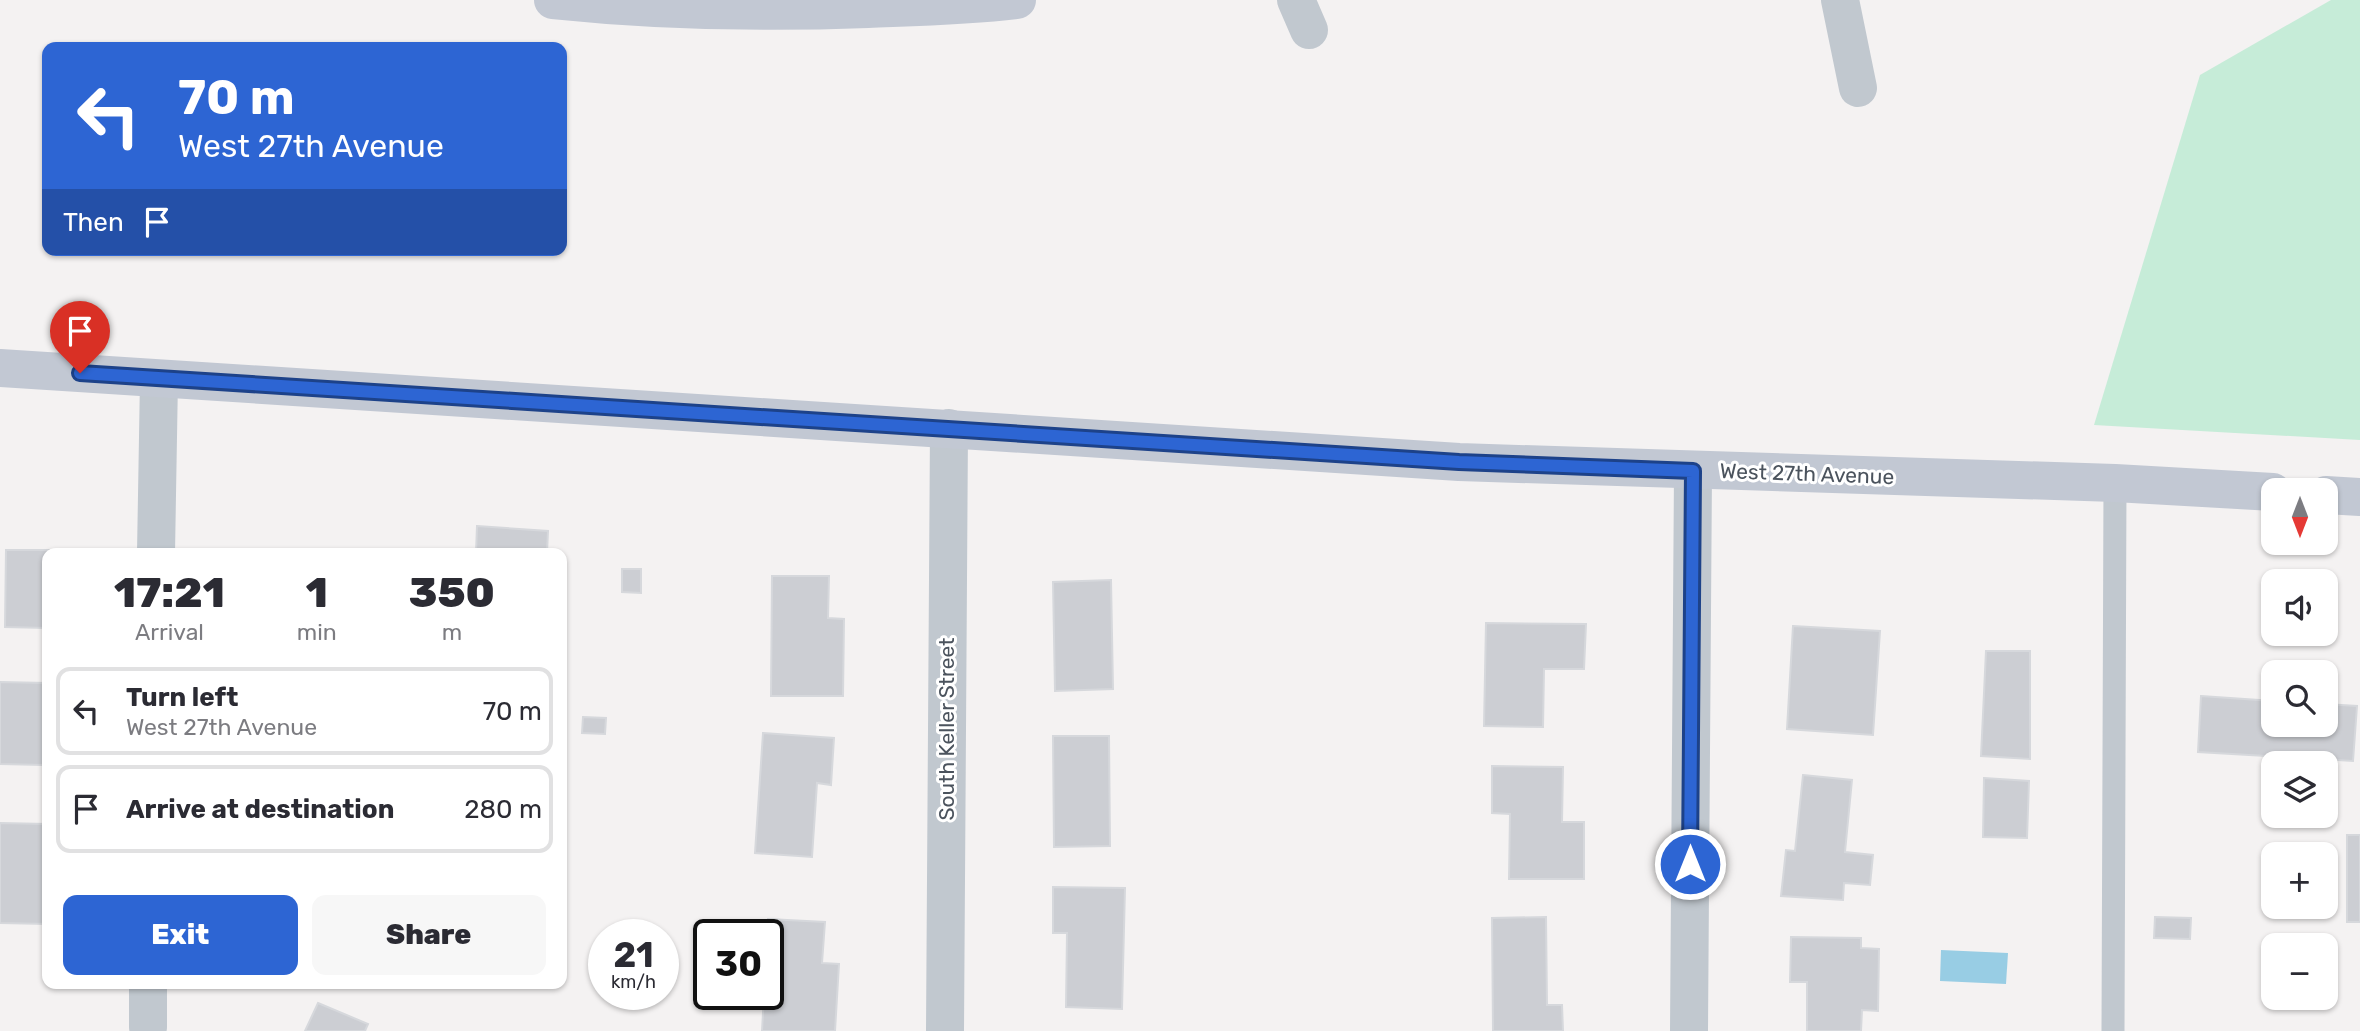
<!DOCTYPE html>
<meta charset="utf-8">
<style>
body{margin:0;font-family:Rubik,sans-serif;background:#f7f7f7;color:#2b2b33;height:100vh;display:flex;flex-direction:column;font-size:26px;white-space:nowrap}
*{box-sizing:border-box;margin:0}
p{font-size:23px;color:#7c7c81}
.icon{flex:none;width:38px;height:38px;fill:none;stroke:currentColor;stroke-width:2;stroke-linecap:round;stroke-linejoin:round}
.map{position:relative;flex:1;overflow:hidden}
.side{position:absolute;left:42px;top:548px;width:525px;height:441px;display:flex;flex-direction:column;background:#fff;border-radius:14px;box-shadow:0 2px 5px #0004}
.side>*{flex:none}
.top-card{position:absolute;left:42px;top:42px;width:525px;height:214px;border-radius:14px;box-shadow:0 2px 5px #0004;background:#2d65d3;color:#fff;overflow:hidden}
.needle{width:46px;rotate:180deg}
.buttons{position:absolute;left:2261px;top:478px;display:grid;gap:14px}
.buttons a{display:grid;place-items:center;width:77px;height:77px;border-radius:14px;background:#fff;box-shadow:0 2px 5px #0004;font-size:35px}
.speed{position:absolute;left:588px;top:919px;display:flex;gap:14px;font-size:35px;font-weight:700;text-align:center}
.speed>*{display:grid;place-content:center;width:91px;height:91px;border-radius:50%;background:#fff;box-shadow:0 2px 5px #0004;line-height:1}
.speed small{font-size:18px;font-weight:400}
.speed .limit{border:4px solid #111;border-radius:10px;background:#fff;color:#111}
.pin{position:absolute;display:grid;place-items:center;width:60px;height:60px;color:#fff;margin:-72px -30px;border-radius:50% 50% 50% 0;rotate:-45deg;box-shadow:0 0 7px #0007}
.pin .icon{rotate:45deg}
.me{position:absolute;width:77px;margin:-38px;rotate:0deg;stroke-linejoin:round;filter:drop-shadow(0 0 5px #0008)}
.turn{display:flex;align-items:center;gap:24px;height:147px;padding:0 21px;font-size:32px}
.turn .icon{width:91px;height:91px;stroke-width:2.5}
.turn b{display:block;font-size:49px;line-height:60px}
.then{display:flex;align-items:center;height:66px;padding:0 21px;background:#0003;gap:14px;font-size:26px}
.eta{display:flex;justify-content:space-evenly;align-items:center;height:119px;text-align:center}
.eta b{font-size:42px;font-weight:800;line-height:49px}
.button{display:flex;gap:14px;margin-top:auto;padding:14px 21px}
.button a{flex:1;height:80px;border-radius:14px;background:#2d65d3;color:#fff;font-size:28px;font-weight:800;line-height:80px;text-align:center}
.button a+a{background:#f7f7f7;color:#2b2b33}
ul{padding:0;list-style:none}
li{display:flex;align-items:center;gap:21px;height:88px;margin:0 14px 10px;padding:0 7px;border:4px solid #e1e1e2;border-radius:14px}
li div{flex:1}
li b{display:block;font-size:26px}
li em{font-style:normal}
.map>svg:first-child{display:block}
.green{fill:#c6ecd8}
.water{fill:#98cde4}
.building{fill:#ccced3;stroke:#d6d8dc;stroke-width:2}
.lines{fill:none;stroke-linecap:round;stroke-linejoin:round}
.lane{stroke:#c1c8cf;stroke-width:23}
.street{stroke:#c1c8cf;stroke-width:38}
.secondary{stroke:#c2c8d3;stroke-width:38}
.route-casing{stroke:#1d4289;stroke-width:18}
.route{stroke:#2d65d3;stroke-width:12}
.labels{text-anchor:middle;stroke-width:6;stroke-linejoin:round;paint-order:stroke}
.street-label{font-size:21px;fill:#4b535d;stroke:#fff}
</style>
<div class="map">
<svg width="2360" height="1031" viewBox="0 0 2360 1031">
<rect width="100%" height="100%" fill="#f4f2f2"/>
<path class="green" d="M2331 0H2360V440L2094 425 2200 75Z"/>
<path class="water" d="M1941 950 2008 953 2006 984 1940 981Z"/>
<path class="building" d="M477 526 548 531 547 553H476Z
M6 550H49L47 628 5 627Z
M622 569H641V593L622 592Z
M772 576H829L828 618 844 619 843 696H771Z
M1111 580 1113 689 1055 691 1053 582Z
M1486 623 1586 624 1584 669H1544L1543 727 1484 726Z
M1793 626 1880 631 1873 735 1787 729Z
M1986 651H2030V759L1981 756Z
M0 682 47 683V726H43V765L0 764Z
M2201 696 2273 701V724H2326V704L2357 706 2353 761 2198 752Z
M583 717 606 718 605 734 582 733Z
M763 733 834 738 831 785 817 783 812 857 755 853Z
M1053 736H1109L1110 846 1054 847Z
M1492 766 1563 767 1562 822H1584V879H1509L1510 814 1492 813Z
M1803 775 1852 780 1845 852 1873 855 1870 885 1844 883 1843 900 1781 896 1786 850 1795 851Z
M1984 778 2029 781 2027 838 1983 837Z
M0 823 47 824V924L0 923Z
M2347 835H2360V922H2347Z
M1053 887 1125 888 1122 1009 1066 1007 1067 933H1053Z
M1546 917 1547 1005H1562L1563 1031H1493L1492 918Z
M2155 917 2191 918 2190 939 2154 938Z
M768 919 825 922 822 963 839 964 835 1031H762L764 994H768Z
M1791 937 1861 938V948L1879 949 1878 1011 1862 1010 1861 1031H1807V982H1790Z
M318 1003 368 1024 365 1031H305Z"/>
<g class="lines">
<path class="lane" d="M2113 1031 2115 483"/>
<path class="street" d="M1296 0 1309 30
M1840 0 1858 88
M156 553 159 379
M148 1027V984
M945 1031 949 428
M1689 1031 1693 471"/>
<path class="secondary" d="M553 0C658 11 762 13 868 9 918 7 967 6 1017 0
M0 368 1459 462 2115 483 2273 492
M2326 495 2360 497"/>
</g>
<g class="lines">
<defs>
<path id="route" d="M80 373 1459 462 1693 471 1690 864"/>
</defs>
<use href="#route" class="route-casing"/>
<use href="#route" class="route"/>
</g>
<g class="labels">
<g class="street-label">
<text transform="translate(1807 474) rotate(2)" y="7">West 27th Avenue</text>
<text transform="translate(947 729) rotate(-90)" y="7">South Keller Street</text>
</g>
</g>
</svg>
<div class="buttons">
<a><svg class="needle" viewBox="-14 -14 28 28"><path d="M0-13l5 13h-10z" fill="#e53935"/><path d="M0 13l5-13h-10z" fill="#7c7c81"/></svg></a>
<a><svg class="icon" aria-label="sound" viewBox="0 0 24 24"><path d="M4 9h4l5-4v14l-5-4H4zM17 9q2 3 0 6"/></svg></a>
<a><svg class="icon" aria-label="search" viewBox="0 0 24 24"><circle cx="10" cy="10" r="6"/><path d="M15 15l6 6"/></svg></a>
<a><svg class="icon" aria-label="layers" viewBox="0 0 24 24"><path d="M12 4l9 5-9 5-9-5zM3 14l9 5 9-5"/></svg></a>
<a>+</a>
<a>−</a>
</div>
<div class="speed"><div>21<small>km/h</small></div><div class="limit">30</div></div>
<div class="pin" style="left:80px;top:373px;background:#d93025"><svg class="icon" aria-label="arrive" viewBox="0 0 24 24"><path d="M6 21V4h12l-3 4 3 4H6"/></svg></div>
<svg class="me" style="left:1690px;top:864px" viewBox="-20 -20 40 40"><circle r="17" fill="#2d65d3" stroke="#fff" stroke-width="3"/><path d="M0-11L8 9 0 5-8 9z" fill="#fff"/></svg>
<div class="top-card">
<div class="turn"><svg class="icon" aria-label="left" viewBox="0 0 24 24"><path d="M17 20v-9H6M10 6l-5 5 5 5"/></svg><div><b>70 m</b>West 27th Avenue</div></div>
<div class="then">Then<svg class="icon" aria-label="arrive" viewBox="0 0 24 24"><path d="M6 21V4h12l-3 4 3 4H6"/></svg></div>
</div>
<section class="side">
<div class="eta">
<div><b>17:21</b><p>Arrival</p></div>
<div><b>1</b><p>min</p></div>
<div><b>350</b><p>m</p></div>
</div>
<ul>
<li><svg class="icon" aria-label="left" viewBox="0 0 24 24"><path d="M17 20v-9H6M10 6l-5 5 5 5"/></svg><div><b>Turn left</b><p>West 27th Avenue</p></div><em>70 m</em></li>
<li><svg class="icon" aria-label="arrive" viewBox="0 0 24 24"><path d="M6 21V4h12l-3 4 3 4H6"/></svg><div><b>Arrive at destination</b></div><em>280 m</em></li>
</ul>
<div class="button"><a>Exit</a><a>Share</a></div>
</section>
</div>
